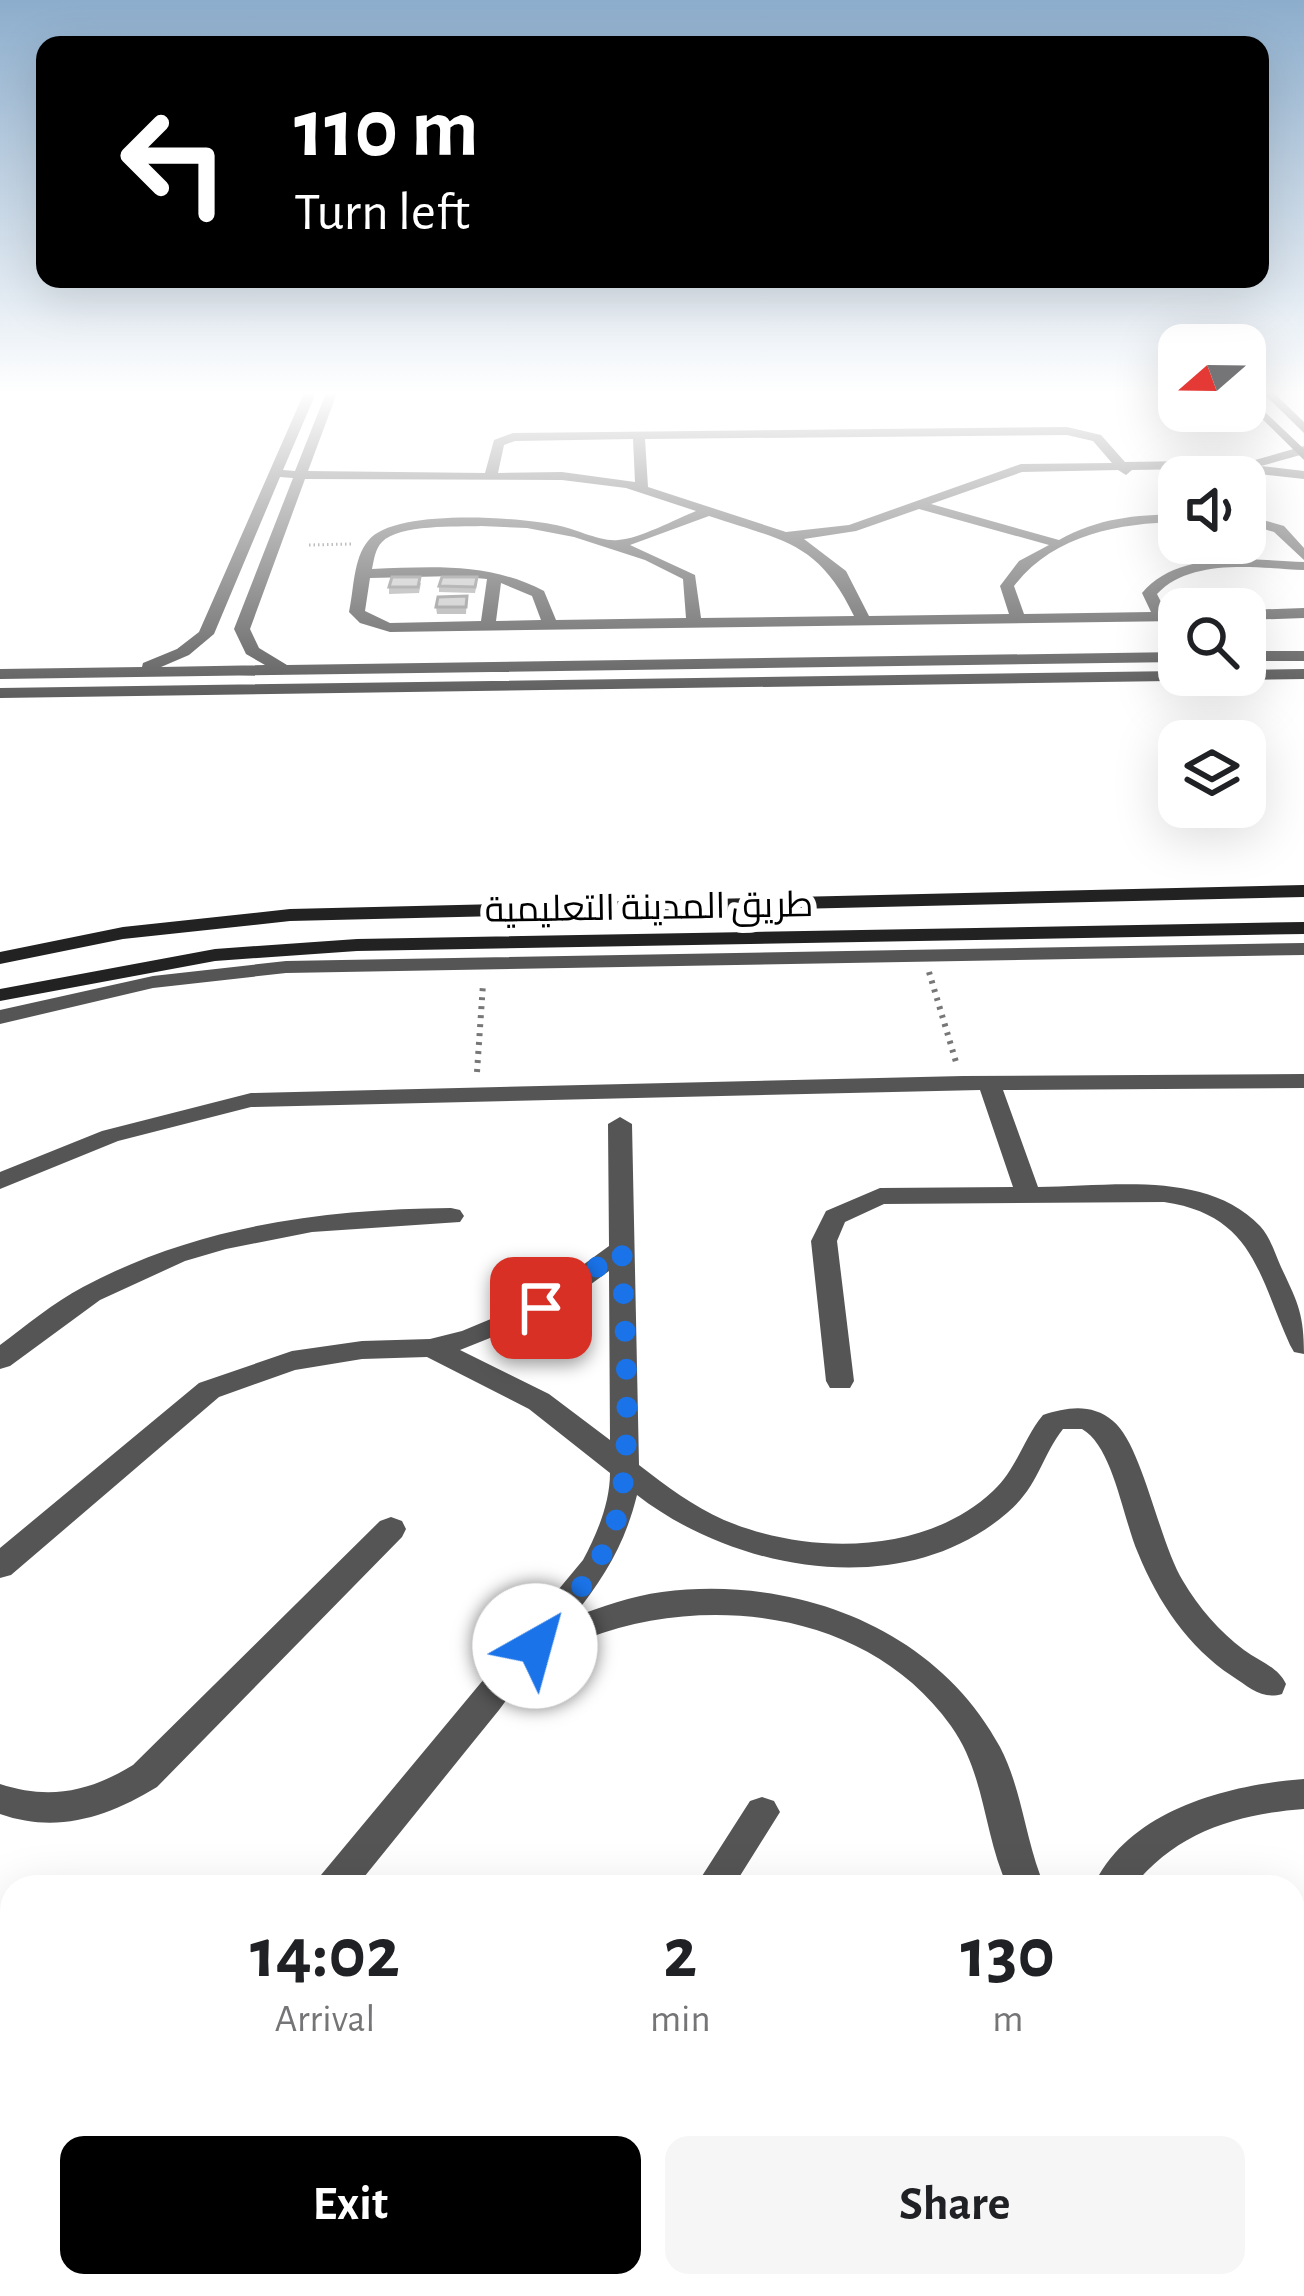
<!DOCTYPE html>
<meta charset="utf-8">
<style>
body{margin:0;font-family:"Alegreya Sans",Cairo,sans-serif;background:#f6f6f6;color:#202124;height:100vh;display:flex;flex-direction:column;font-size:45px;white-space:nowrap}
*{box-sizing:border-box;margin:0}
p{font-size:39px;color:#757577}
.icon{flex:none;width:66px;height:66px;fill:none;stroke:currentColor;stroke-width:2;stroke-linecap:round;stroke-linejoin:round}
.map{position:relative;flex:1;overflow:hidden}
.panel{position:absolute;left:0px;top:1875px;width:1305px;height:423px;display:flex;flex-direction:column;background:#fff;border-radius:36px 36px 0 0;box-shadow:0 12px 48px #0002}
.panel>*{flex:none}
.top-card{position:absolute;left:36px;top:36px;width:1233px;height:252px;border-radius:24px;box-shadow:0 12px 48px #0002;background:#000;color:#fff;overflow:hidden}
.needle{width:78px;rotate:250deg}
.fabs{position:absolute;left:1158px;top:324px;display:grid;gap:24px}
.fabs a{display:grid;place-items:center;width:108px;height:108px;border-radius:24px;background:#fff;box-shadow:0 12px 48px #0002;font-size:60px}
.pin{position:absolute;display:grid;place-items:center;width:102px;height:102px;color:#fff;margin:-51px;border-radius:24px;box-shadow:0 6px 18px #0006}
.me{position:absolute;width:132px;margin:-66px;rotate:38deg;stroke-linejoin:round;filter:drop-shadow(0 0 9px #0008)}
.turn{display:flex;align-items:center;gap:42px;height:252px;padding:0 60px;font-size:54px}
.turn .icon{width:156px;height:156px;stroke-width:2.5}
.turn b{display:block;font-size:84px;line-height:102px}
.eta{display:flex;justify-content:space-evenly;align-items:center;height:204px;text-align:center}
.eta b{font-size:72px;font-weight:700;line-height:84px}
.action{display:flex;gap:24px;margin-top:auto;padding:24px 60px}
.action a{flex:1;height:138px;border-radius:24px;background:#000;color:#fff;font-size:48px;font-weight:700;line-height:138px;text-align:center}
.action a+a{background:#f6f6f6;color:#202124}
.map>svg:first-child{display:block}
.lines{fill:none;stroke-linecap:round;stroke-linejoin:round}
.path-far2{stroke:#777;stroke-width:3;stroke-dasharray:1.5 3;stroke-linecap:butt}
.path-far1{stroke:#777;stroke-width:6;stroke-dasharray:3 6;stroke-linecap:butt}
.path{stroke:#777;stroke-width:9;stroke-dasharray:4.5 9;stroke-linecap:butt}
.street{fill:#555;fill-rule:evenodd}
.secondary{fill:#222;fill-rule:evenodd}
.wall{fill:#a9a9a9}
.building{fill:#c4c4c4;stroke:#898989;stroke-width:3}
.route{stroke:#1a73e8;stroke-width:21;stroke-dasharray:0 37.8}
.labels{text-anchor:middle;stroke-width:12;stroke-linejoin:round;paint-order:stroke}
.street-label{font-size:36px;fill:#000;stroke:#fff}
</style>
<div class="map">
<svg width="1304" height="2296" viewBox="0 0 1304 2296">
<rect width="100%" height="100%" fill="#fff"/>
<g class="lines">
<path class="path-far2" d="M309 545 351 544"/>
<path class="path-far1" d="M929 972 956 1062
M477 1072 483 984"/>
<path class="path" d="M131 2296 138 2286"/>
<path class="street" d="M304 393H316L283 470 295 471 326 393H337L308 471 485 473 494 440 513 433 1067 427 1101 435 1125 462 1255 460 1304 446V454L1261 466 1304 471V479L1259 474 1254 468 1132 470 1126 475 1118 470 1022 472 931 504 1059 540C1099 518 1134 515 1179 514V522C1119 523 1053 535 1014 586L1024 614 1151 612 1142 593C1179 549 1252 560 1304 562V570C1259 568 1191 557 1157 594L1166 612 1179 611V621L390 632 360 623 349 612C354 590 353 559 368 541 393 508 518 517 556 525 574 528 600 542 618 540 639 539 676 519 696 511L626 488 562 480 305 479 250 629 259 648 287 665 1179 652V662L0 679V669L142 667 143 663 177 649 199 632ZM1067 435 1093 441 1112 463 1021 464 849 525 786 532 648 487 645 439ZM633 439 635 482 562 472 498 473 504 445 515 441ZM280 477 293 478 234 629 246 654 265 665 161 667 189 655 214 634ZM919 509 1049 545 1019 561 1000 586 1009 614 869 616 846 571 804 539 856 531ZM709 516C783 541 818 541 854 616L701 618 695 575 630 545ZM481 526 527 528 574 537 645 560 683 579 686 618 556 620 544 591C489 562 432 567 372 569 374 560 375 549 382 542 399 524 457 527 481 526ZM455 576 487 579 481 621 390 623 365 611 370 578ZM501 583 532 596 541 620 496 621Z
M1245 515 1284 526 1304 548V560L1274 532 1245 523Z
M1304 608V618L1245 620V610Z
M1245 651H1304V661H1245Z
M1304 669V679L0 698V688L1179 671V675H1245V670Z
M1304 943V955L286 973 153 988 0 1024V1010L153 976 286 961Z
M1304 1074V1088L1003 1090 1038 1187C1107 1187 1206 1169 1260 1226 1270 1237 1275 1253 1281 1267 1298 1303 1304 1314 1304 1354L1294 1352 1290 1345C1258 1274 1253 1215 1164 1202L884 1204 845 1222 837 1241 854 1381 850 1388H830L826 1381 811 1241 826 1211 880 1188 1013 1187 980 1090 251 1107 118 1141 0 1189V1172L102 1131 251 1093 963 1076Z
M620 1117 632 1124 639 1465C666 1486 693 1506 724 1520 807 1555 924 1556 993 1491 1017 1469 1023 1439 1043 1415 1067 1407 1092 1403 1113 1421 1142 1444 1159 1542 1183 1581 1199 1608 1219 1631 1244 1650 1259 1661 1278 1667 1286 1684L1282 1694C1262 1700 1249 1687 1232 1676 1188 1647 1158 1602 1138 1553 1123 1519 1113 1446 1082 1429H1063C1041 1457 1039 1486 1007 1513 904 1602 736 1572 637 1495 625 1544 604 1578 573 1617 602 1607 631 1596 662 1592 793 1575 935 1626 1000 1747 1023 1791 1025 1842 1045 1887H1008C983 1834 986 1775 951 1726 870 1612 711 1592 588 1638 575 1643 558 1647 546 1654 528 1664 512 1693 499 1710 451 1769 404 1828 356 1887H316L321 1875 583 1560C597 1534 610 1503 610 1473L529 1409 427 1357 362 1359 295 1370 219 1397 11 1575 0 1578V1548L199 1383 292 1351 362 1341 430 1339 462 1331 532 1302 609 1246 608 1124ZM609 1271 610 1440 549 1394 460 1350 550 1314Z
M451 1208 460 1210 464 1216 460 1222 312 1232 226 1249 185 1261 100 1300 10 1366 0 1369V1345C27 1325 53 1303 83 1287 197 1226 323 1209 451 1208Z
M391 1517 402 1521 406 1529 402 1537 157 1787C108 1817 57 1834 0 1814V1784C49 1800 89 1792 133 1765L380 1521Z
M1304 1779V1809C1237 1814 1176 1832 1133 1887H1093C1128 1810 1227 1785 1304 1779Z
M762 1797 774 1801 780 1812 733 1887H695L750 1801Z
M0 2112 12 2117V2162L0 2157Z
M167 2286H218L223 2296H172Z
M235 2286H279L281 2296H237Z
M750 2286H805L810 2296H755Z
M819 2286H864L859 2296H814Z"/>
<path class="secondary" d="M1245 393 1304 449V460L1245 402Z
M1263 393H1274L1304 422V433Z
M1304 885V897L290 921 123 939 0 964V952L123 927 290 909Z
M1304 922V934L357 951 215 961 0 1001V989L215 949 357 939Z"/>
</g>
<path class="wall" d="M421 583 419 593 389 594V587Z
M477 583 475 593 439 592V586Z
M467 596 466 614H437L436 607Z"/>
<path class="building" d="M392 577H420L418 587H389Z
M442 577H477L475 587 439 586Z
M467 596 466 607H436L438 597Z"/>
<linearGradient id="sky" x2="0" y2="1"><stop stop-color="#8cadcc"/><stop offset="0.55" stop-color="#fff"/><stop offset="1" stop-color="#fff" stop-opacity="0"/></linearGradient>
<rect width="1304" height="714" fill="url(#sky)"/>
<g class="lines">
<path class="route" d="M535 1646C562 1611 593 1578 610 1538 638 1474 623 1324 622 1249L541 1308"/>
</g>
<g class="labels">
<g class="street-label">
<text transform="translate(649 906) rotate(-1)" y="13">طريق المدينة التعليمية</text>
</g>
</g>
</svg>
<div class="fabs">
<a><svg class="needle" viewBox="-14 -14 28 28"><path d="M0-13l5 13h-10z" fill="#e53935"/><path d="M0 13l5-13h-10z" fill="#757577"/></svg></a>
<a><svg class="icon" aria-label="sound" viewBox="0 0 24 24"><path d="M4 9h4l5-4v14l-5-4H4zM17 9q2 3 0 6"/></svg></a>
<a><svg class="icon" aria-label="search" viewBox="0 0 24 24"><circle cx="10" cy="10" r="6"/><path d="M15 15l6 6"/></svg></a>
<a><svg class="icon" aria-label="layers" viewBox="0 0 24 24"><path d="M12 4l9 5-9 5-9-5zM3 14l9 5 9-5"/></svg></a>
</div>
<div class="pin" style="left:541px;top:1308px;background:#d93025"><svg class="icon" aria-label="arrive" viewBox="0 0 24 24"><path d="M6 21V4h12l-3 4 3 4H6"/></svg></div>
<svg class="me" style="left:535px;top:1646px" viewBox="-20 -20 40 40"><circle r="19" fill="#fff"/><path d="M0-13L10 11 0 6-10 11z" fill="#1a73e8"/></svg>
<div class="top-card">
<div class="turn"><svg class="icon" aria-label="left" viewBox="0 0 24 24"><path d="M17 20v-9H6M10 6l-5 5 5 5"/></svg><div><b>110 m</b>Turn left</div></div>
</div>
<section class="panel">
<div class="eta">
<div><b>14:02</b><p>Arrival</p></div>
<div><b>2</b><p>min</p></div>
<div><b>130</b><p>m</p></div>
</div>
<div class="action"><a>Exit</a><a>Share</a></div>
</section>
</div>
